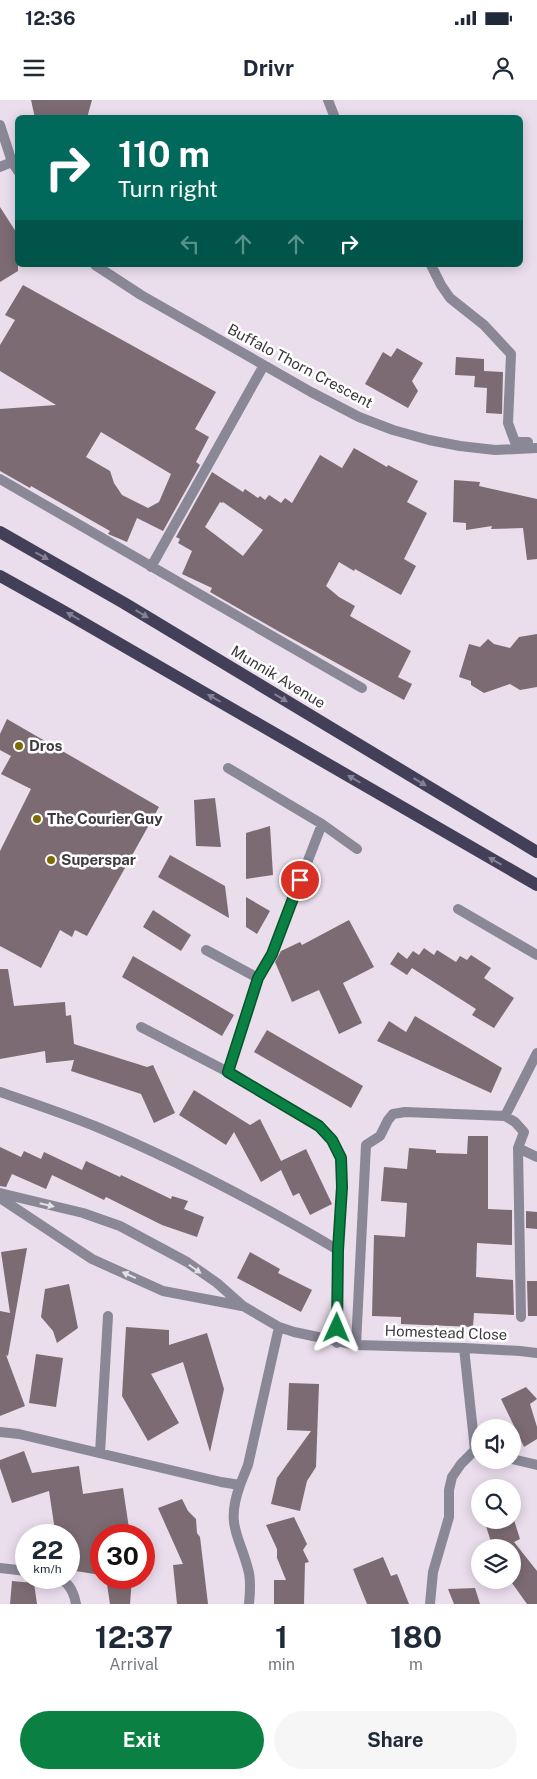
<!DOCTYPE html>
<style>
body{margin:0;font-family:"Public Sans",sans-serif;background:#f6f6f7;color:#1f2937;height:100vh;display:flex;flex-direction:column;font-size:19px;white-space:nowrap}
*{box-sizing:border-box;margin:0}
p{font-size:16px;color:#747a83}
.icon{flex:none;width:28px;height:28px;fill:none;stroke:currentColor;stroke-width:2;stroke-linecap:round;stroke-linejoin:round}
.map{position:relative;height:1504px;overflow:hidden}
.details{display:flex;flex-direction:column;background:#fff;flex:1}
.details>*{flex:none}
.top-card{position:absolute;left:15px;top:15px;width:508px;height:152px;border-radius:8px;box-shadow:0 2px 12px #0003;background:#00695c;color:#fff;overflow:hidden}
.tools{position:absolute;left:471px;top:1319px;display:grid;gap:10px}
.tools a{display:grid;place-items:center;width:50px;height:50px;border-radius:50%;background:#fff;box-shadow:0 2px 12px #0003;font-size:25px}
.speed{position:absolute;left:15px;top:1424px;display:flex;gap:10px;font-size:25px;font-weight:700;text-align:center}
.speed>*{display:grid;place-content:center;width:65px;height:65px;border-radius:50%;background:#fff;box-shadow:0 2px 12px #0003;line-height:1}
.speed small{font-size:12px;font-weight:400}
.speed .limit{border:8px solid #d22;background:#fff;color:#111}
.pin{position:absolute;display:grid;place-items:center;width:42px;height:42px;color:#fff;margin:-21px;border:2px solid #fff;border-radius:50%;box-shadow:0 1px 5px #0007}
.me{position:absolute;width:55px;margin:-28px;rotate:1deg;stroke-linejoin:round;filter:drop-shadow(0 0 4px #0008)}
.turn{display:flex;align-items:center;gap:18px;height:105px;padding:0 20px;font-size:22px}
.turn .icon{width:65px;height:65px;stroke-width:2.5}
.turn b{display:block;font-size:35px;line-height:42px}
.lanes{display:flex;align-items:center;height:48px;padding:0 20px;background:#0003;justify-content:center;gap:25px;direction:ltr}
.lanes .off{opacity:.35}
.eta{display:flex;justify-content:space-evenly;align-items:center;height:85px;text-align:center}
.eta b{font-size:30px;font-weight:700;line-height:35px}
.cta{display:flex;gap:10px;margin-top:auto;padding:10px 20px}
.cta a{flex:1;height:58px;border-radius:30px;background:#0b8043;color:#fff;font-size:20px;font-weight:700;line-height:58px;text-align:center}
.cta a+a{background:#f6f6f7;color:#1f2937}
.status{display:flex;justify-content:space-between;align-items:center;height:35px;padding:0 25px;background:#fff;direction:ltr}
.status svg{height:14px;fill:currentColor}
header{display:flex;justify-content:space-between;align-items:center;height:65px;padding:0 20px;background:#fff;font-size:22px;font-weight:700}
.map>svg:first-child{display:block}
.building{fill:#7c6b73;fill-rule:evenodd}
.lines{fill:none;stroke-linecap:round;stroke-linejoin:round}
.street{stroke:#8a8797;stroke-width:10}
.primary{stroke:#443f59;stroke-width:12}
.oneway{fill:#858293}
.oneway2{fill:#e2e1e5}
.route-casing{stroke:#07532c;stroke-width:12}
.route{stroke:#0b8043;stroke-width:9}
.poi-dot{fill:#7e6b04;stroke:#fff;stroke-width:2}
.labels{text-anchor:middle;stroke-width:5;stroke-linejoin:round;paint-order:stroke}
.street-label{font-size:15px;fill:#3e393f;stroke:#fff}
.poi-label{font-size:15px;font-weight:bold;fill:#3e393f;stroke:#fff;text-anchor:start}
</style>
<div class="status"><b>12:36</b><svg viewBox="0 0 49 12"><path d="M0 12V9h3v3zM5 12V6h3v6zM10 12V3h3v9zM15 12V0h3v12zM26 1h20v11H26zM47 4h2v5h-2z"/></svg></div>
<header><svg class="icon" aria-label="menu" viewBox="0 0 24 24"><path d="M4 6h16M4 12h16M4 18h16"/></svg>Drivr<svg class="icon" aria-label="person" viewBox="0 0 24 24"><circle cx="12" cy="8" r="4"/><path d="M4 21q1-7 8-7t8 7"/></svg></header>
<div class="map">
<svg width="537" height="1504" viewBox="0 0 537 1504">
<rect width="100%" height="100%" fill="#eaddec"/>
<path class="building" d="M31 0H92L87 18H35Z
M0 107 18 135V171L0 182Z
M23 185 216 292 195 329 209 337 196 362 200 365 163 431 137 418 127 442 108 434 110 431 31 386 30 388 0 371V309L56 305 0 271V245L15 220 5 215ZM101 332 171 374 159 402 148 408 122 395 114 383 110 371 86 357Z
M397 248 423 263 412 281 418 291 408 308 365 284 383 252 391 257Z
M456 257 484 259V271L503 272 502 314 486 313 487 288 474 287 475 276 455 275Z
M354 348 387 367 388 365 418 381 407 402 427 413 404 459 416 466 401 495 355 469 354 471 339 462 326 486 339 497 355 506 350 516 411 551 398 577 412 584 404 600 278 531 210 492 212 488 182 474 192 451 178 443 180 439 176 437 212 372 243 392 245 389 258 398 260 396 265 400 269 395 281 403 285 398 292 403 320 355 342 368ZM220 402 222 403 223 402 263 430 243 456 205 427Z
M454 380 480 382 479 386 537 399V459L527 460 523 428 491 429 492 426 466 430V423L453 422Z
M537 534V587L520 590 510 584 484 593 471 585V581L459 577 469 544 480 547 488 539 494 544 510 548 519 537Z
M7 619 159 707 87 836 75 830 72 837 60 830 41 868 0 846V751L31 689 1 674 11 656 0 650V634Z
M215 698 221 747 196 746 194 700Z
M270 726 273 775 246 779V733Z
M170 755 225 786 229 818 158 777Z
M246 797 270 811 257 834 246 827Z
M153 810 191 835 181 851 143 827Z
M349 820 374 867 343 883 362 923 339 934 319 890 292 902 275 862 281 851 300 842 302 845Z
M424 848 434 855 437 850 456 862 460 856 467 860 471 855 491 868 484 878 514 898 494 928 472 915 476 909 412 868 407 875 390 864 398 852 407 859 413 851 419 855Z
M133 856 234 915 222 936 122 877Z
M0 869H8L14 906 65 902 66 916 71 915 74 944 147 967 153 965 175 1013 154 1023 141 994 71 971 74 960 46 963 45 951 0 959Z
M415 916 502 968 491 993 377 941 389 921 406 932Z
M267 930 363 986 351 1008 254 952Z
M194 990 250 1025 260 1019 281 1061 306 1049 332 1104 310 1115 299 1093 293 1096 281 1070 261 1082 234 1032 226 1045 179 1015Z
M468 1036H488V1109L512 1110V1145L477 1143 476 1177 513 1180 514 1215 474 1213 473 1227 401 1224V1217L372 1216 374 1135 405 1137 407 1103 381 1101 384 1067 407 1069 409 1048 436 1050V1053L467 1054Z
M0 1047 21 1057 24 1051 41 1059 44 1052 82 1070 86 1061 120 1077 121 1075 171 1099 172 1096 188 1101 184 1109 204 1117 197 1137 162 1125 106 1097 104 1100 52 1075 46 1089 12 1074 6 1087 0 1086Z
M526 1111 537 1112V1129L526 1128Z
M27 1148 8 1256 6 1255 25 1306 0 1316V1211L10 1213 1 1152Z
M250 1152 280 1169 278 1173 312 1190 301 1212 237 1178Z
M527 1181H537V1216H528Z
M69 1184 78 1228 57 1243 53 1231 41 1217 45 1189Z
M126 1227 169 1230V1245L207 1233 224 1289 210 1352 183 1262 151 1274 179 1323 148 1341 122 1296Z
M36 1254 63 1258 56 1307 29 1303Z
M289 1283 319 1284 316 1367 307 1381 300 1411 271 1404 277 1378 311 1331 287 1330Z
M526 1287 537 1299 530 1304 537 1327V1339L524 1347 501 1299Z
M24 1351 32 1373 79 1366 83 1394 123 1388 130 1435H101V1475L69 1470V1435H52L54 1424 49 1391 12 1403 0 1368V1360Z
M182 1399 188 1411 196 1419 197 1433 200 1437 208 1504H177L173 1465 183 1464 158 1408Z
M294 1417 307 1444 303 1450 309 1462 305 1463 304 1504H274V1480H286L277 1458V1449L266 1425Z
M484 1420H514L520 1439 514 1442 537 1471V1504H527L512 1483V1448H493Z
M383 1457 391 1476 397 1474 409 1504H367L353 1469Z
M106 1478H132L130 1504H110Z
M12 1481 34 1483 37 1504H10Z
M475 1488 480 1504H454L448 1489Z"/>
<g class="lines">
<path class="street" d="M328 0 335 18
M0 25 12 62 18 71
M0 67 12 62
M95 165 141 195 311 292 359 317 393 330 429 340 460 346 495 350 537 348
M431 165 441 185 450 198 484 225 511 254 508 323 515 342H528
M0 379 362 588
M151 467 264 265
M228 668 322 724 357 749
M458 809 537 855
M206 850 258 878
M141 927 228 972 319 1026 332 1040 341 1058 342 1087 338 1150 337 1243
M228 972 258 878 272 854 322 724
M0 992C32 1003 65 1014 97 1027 181 1062 260 1104 338 1150
M505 1016 537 953
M518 1048 537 1057
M0 1093 83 1113 120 1126 187 1162 217 1183 243 1206 279 1227 294 1232 356 1245 464 1248 520 1251 537 1253
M0 1098 92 1159 163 1191 242 1206
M356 1245 366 1045 380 1036 388 1020 393 1014 405 1012 505 1016 515 1022 524 1032 518 1048 521 1217
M464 1248 475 1350 480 1351
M0 1332 19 1334 221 1382 240 1385 248 1365 279 1227
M100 1353 108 1216
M512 1359 537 1365
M240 1385C225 1427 240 1435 249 1473 251 1483 250 1494 249 1504
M0 1468 26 1471
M58 1478C69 1482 74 1493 76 1504
M430 1504 433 1472 449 1417V1390L452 1377 461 1364 475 1350"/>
<path class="primary" d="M0 432 124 503 537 752
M0 476 63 511 537 785"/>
</g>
<defs><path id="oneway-solid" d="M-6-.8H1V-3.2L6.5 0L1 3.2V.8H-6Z" transform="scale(1.25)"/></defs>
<g class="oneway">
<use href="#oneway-solid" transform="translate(42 456) rotate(29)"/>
<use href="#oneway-solid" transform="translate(142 514) rotate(31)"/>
<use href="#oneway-solid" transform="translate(73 516) rotate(-150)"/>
<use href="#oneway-solid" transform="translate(214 598) rotate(-150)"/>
<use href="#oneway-solid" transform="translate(281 598) rotate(31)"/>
<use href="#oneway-solid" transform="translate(354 679) rotate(-150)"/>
<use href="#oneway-solid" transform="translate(420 682) rotate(31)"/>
<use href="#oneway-solid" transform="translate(495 761) rotate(-150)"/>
</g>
<g class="oneway2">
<use href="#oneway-solid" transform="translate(47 1105) rotate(13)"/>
<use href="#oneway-solid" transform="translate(195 1169) rotate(35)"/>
<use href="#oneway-solid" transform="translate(129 1175) rotate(-156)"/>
</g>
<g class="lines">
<defs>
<path id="route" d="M300 780 272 854 258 878 228 972 319 1026 332 1040 341 1058 342 1087 338 1150 337 1228"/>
</defs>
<use href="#route" class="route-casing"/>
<use href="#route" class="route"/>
</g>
<g class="poi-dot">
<circle cx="19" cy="646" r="5"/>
<circle cx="37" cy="719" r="5"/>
<circle cx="51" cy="760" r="5"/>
</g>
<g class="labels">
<g class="street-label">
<text transform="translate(300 266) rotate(28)" y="5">Buffalo Thorn Crescent</text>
<text transform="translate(278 577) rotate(31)" y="5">Munnik Avenue</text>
<text transform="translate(446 1233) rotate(2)" y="5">Homestead Close</text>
</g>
<g class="poi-label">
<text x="29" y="651">Dros</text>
<text x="47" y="724">The Courier Guy</text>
<text x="61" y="765">Superspar</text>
</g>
</g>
</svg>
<div class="tools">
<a><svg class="icon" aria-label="sound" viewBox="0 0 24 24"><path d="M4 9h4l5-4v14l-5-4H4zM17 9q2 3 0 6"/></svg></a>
<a><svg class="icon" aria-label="search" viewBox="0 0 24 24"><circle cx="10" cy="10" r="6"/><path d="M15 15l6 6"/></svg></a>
<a><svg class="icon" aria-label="layers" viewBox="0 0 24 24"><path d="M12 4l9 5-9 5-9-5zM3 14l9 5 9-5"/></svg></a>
</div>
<div class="speed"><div>22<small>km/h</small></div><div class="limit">30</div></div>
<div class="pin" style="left:300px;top:780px;background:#d93025"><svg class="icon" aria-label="arrive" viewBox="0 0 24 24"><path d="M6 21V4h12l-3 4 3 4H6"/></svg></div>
<svg class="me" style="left:337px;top:1228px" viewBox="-20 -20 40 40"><path d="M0-17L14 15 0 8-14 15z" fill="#0b8043" stroke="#fff" stroke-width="4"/></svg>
<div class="top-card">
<div class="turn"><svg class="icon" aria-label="right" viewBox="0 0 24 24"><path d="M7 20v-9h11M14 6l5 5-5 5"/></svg><div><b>110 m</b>Turn right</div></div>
<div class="lanes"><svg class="icon off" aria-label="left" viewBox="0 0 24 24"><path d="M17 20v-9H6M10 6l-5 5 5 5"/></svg><svg class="icon off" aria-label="ahead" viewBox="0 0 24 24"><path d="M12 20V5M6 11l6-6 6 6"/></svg><svg class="icon off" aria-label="ahead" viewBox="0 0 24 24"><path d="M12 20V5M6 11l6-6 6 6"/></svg><svg class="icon" aria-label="right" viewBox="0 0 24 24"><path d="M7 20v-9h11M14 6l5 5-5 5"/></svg></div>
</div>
</div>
<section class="details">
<div class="eta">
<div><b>12:37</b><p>Arrival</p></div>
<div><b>1</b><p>min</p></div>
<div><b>180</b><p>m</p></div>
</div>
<div class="cta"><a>Exit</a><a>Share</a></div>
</section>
